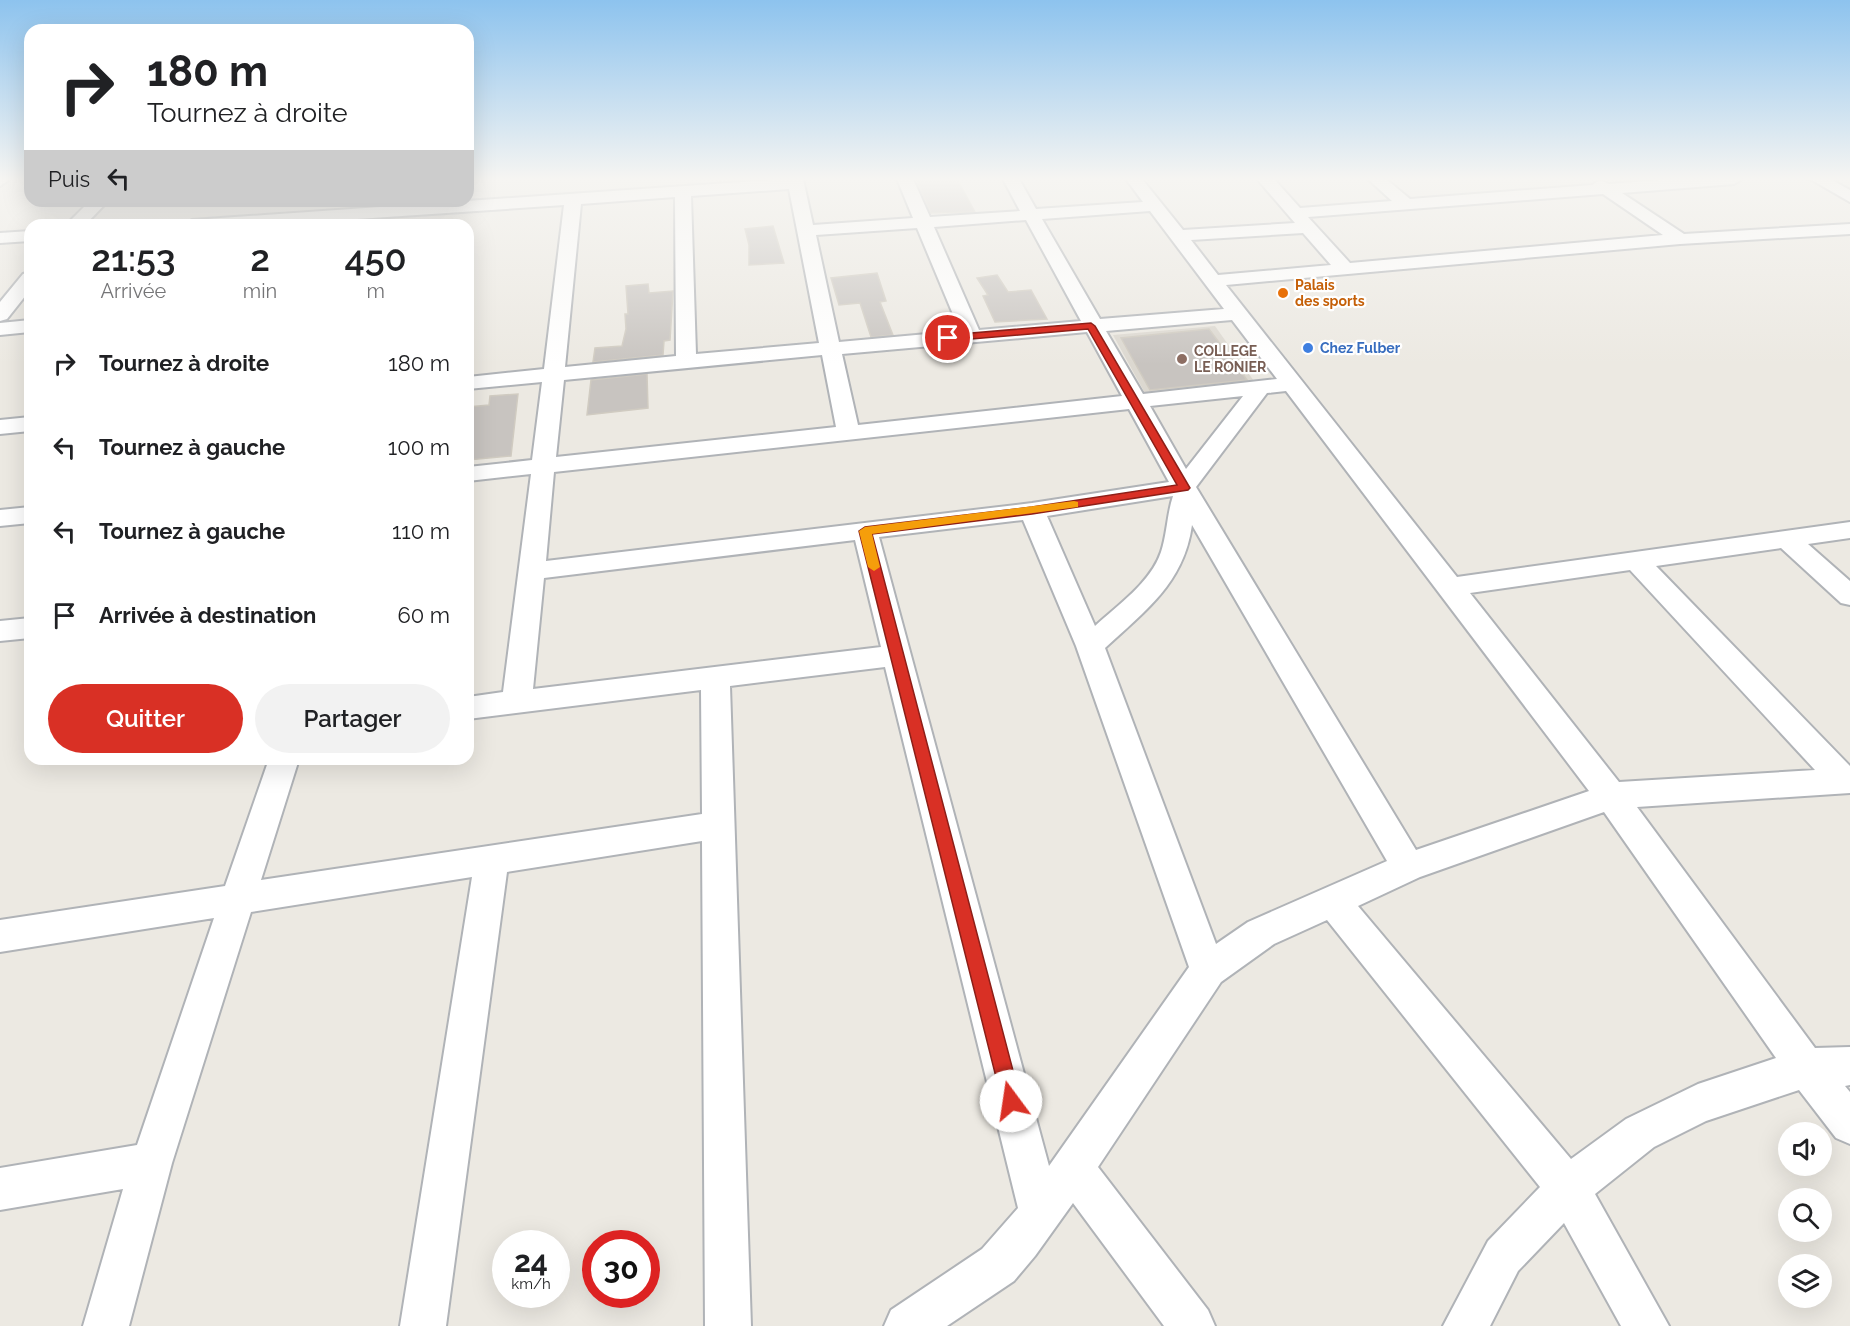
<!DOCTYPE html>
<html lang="fr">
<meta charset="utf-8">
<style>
body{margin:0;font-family:Raleway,sans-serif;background:#f2f2f2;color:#202124;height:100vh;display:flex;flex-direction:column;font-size:22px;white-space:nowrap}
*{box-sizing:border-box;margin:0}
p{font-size:20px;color:#757577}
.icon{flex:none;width:33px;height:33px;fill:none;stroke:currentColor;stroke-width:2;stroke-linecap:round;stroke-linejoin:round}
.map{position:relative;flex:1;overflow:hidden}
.drawer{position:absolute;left:24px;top:219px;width:450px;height:546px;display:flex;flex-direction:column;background:#fff;border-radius:18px;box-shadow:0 6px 24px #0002}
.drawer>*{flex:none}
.guide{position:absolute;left:24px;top:24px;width:450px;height:183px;border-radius:18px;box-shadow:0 6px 24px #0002;background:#fff;color:#202124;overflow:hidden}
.controls{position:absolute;left:1778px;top:1122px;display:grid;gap:12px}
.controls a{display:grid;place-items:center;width:54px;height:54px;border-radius:50%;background:#fff;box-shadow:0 6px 24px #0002;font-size:30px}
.speed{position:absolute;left:492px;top:1230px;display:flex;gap:12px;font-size:30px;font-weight:700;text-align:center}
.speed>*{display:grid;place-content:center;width:78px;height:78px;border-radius:50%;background:#fff;box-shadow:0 6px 24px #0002;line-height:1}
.speed small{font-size:15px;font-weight:400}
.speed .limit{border:9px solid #d22;background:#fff;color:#111}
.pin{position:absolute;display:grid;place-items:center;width:51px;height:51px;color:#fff;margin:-26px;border:3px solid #fff;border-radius:50%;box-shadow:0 2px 6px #0007}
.me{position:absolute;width:66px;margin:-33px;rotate:346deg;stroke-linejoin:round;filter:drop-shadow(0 0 4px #0008)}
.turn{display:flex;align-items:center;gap:21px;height:126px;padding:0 24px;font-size:27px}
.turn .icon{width:78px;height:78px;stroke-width:2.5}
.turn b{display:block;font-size:42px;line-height:51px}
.then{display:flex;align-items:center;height:57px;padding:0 24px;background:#0003;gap:12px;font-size:22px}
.eta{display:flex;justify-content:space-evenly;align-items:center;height:102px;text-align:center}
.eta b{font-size:36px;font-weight:600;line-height:42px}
.cta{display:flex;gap:12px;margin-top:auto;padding:12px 24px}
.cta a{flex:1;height:69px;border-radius:36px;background:#d93025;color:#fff;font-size:24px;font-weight:600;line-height:69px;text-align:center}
.cta a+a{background:#f2f2f2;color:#202124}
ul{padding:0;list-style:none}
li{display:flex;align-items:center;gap:18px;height:84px;padding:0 24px}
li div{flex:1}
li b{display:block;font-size:22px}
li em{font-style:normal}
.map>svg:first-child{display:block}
.education{fill:#dcd8d0}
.building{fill:#c8c4c0;stroke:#d0cbc1;stroke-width:1.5}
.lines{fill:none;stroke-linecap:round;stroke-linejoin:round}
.minor-casing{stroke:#b0b3b7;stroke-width:4}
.minor{fill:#fff;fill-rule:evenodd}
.route{fill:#d93025;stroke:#8d1f18;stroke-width:1.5}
.slow{fill:#f59e0b}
.food-dot{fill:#e8710a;stroke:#fff;stroke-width:2}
.shop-dot{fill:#3f7fe0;stroke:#fff;stroke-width:2}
.education-dot{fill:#8d6e63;stroke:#fff;stroke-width:2}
.labels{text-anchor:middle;stroke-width:4.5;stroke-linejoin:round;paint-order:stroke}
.far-food-label{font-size:14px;font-weight:bold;fill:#c56008;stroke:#fff;text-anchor:start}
.far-shop-label{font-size:14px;font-weight:bold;fill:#366cbe;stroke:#fff;text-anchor:start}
.far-education-label{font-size:14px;font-weight:bold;fill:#785e54;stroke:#fff;text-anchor:start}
</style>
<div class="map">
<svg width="1850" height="1326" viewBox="0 0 1850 1326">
<rect width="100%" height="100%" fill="#ece9e2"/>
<path class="education" d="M1215 326 1256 384 1146 395 1113 335Z"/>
<path class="building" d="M916 179H957L975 212 931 213Z
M773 226 784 263 749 265V245L745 229Z
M877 273 886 301 880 302 893 335 871 337 860 303 839 305 831 278Z
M997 275 1008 292 1031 290 1047 319 995 322 983 296 988 295 977 278Z
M648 284 649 293 673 291 670 340 664 341 663 355 593 362 595 348 622 346 626 329 625 314H628L626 286Z
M1209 329 1247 380 1150 390 1121 338Z
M647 374 648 408 587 415 591 380Z
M518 394 511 456 468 460V407L489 405 490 396Z"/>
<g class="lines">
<defs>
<path id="minor" d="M0 179H10L0 186Z
M787 179H803L813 225 913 218 897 179H913L930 217 1020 211 1003 179H1019L1036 209 1143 202 1126 179H1142L1183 230 1295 223 1257 179H1274L1300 208 1392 201 1368 179H1386L1410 199 1592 185 1600 180 1609 184 1672 179H1742L1734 184 1622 193 1684 234 1850 224V234L1680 244 1226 285 1457 577 1850 522V538L1808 544 1850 581V605L1841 603 1781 548 1656 566 1850 766V793L1637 807 1815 1048 1850 1047V1085L1845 1086 1850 1092V1144L1836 1138 1799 1090 1706 1121 1654 1147 1595 1194 1669 1326H1621L1564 1223 1518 1271 1490 1326H1443L1488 1241 1540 1187 1327 920 1274 944 1221 982 1098 1167 1208 1310 1215 1326H1164L1073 1203 1035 1256 1014 1281 947 1326H884L891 1310 982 1249 1018 1208 885 667 730 686 751 1326H705L702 841 507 872 446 1326H400L472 877 251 912 172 1163 129 1326H83L123 1189 0 1210V1168L137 1145 214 918 0 952V920L225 886 269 759H299L261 880 702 814 701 690 468 719V697L503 692 531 474 468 481V467L532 460 542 382 468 389V377L544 369 564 205 268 225H183L192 220ZM789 189 819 343 696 354 691 196ZM1603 194 1663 235 1350 263 1308 217ZM675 197 676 356 565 367 581 204ZM1150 211 1224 309 1100 319 1042 219ZM1026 220 1081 321 979 330 934 227ZM917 228 960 331 839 342 816 235ZM1303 233 1331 265 1218 275 1191 240ZM1232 320 1277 379 1143 394 1106 331ZM1087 332 1122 396 858 425 842 354ZM822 355 836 427 556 457 564 380ZM1286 391 1589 791 1416 850 1196 487 1267 393ZM1243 396 1186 469 1150 406ZM1129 409 1169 482 1032 503 546 561 554 472ZM1173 496C1167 514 1167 534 1161 552 1151 582 1118 605 1095 626L1047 516ZM1023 520 1076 646 1189 967 1049 1166 879 537ZM1192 525 1387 861 1248 922 1216 944 1105 648C1145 611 1184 583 1192 525ZM855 540 881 647 533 689 544 578ZM1630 570 1815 770 1619 782 1470 593ZM1604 812 1776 1058 1698 1084 1626 1119 1571 1159 1358 906 1420 877Z
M1810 179H1830L1850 190V202Z
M90 201H108L85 225H66Z
M30 231V241L0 243V233Z
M30 272V290L7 319 0 321V302L23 274Z
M30 320V332L0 335V323Z
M30 417V431L0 434V420Z
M30 507V523L0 526V510Z
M30 618V638L0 641V621Z"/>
</defs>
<use href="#minor" class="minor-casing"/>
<use href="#minor" class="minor"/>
</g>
<linearGradient id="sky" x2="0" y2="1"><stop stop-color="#8dc3ee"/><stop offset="0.49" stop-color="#f6f5f2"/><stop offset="1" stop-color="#f6f5f2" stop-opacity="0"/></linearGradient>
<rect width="1850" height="365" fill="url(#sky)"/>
<path class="route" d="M1091 323 1095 326 1190 488 1188 490 1032 514 872 534 1021 1101 1018 1108 1011 1111 1005 1108 1002 1101 859 531 865 527 1032 507 1177 485 1088 329 948 341 944 338 948 335Z"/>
<path class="slow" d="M1074 501 1078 502V507L872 534 880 567 874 571 868 567 859 531 865 527Z"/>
<circle class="food-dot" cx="1283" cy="293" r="6"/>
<circle class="shop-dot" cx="1308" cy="348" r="6"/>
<circle class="education-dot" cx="1182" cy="359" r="6"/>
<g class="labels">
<g class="far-food-label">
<text x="1295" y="290">Palais<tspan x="1295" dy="16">des sports</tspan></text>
</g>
<g class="far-shop-label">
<text x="1320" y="353">Chez Fulber</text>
</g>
<g class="far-education-label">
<text x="1194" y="356">COLLEGE<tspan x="1194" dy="16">LE RONIER</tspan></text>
</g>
</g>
</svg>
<div class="controls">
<a><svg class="icon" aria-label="sound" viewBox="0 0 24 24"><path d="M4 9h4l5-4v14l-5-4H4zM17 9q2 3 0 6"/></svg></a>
<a><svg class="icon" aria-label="search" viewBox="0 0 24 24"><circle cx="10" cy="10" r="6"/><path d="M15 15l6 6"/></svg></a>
<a><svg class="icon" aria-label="layers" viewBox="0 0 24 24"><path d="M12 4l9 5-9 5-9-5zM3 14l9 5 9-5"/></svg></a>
</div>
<div class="speed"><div>24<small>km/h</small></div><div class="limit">30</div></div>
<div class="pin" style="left:948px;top:338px;background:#d93025"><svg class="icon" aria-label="arrive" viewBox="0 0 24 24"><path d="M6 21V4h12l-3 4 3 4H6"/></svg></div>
<svg class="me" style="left:1011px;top:1101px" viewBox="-20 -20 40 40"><circle r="19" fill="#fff"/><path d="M0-13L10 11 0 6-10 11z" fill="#d93025"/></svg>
<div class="guide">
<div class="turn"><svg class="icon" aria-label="right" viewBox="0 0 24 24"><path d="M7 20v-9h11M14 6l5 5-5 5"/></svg><div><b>180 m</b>Tournez à droite</div></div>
<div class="then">Puis<svg class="icon" aria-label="left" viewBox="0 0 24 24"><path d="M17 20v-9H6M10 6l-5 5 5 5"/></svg></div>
</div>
<section class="drawer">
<div class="eta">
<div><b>21:53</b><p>Arrivée</p></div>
<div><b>2</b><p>min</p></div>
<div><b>450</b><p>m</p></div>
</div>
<ul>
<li><svg class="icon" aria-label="right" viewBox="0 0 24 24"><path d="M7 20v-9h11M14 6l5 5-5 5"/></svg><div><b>Tournez à droite</b></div><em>180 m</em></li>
<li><svg class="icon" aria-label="left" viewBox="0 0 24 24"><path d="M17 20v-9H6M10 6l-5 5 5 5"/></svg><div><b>Tournez à gauche</b></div><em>100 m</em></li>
<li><svg class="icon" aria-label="left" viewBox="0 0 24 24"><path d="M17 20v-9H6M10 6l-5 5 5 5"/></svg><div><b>Tournez à gauche</b></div><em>110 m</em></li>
<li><svg class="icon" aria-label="arrive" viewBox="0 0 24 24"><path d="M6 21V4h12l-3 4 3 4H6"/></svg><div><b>Arrivée à destination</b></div><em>60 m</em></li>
</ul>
<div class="cta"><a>Quitter</a><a>Partager</a></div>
</section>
</div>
